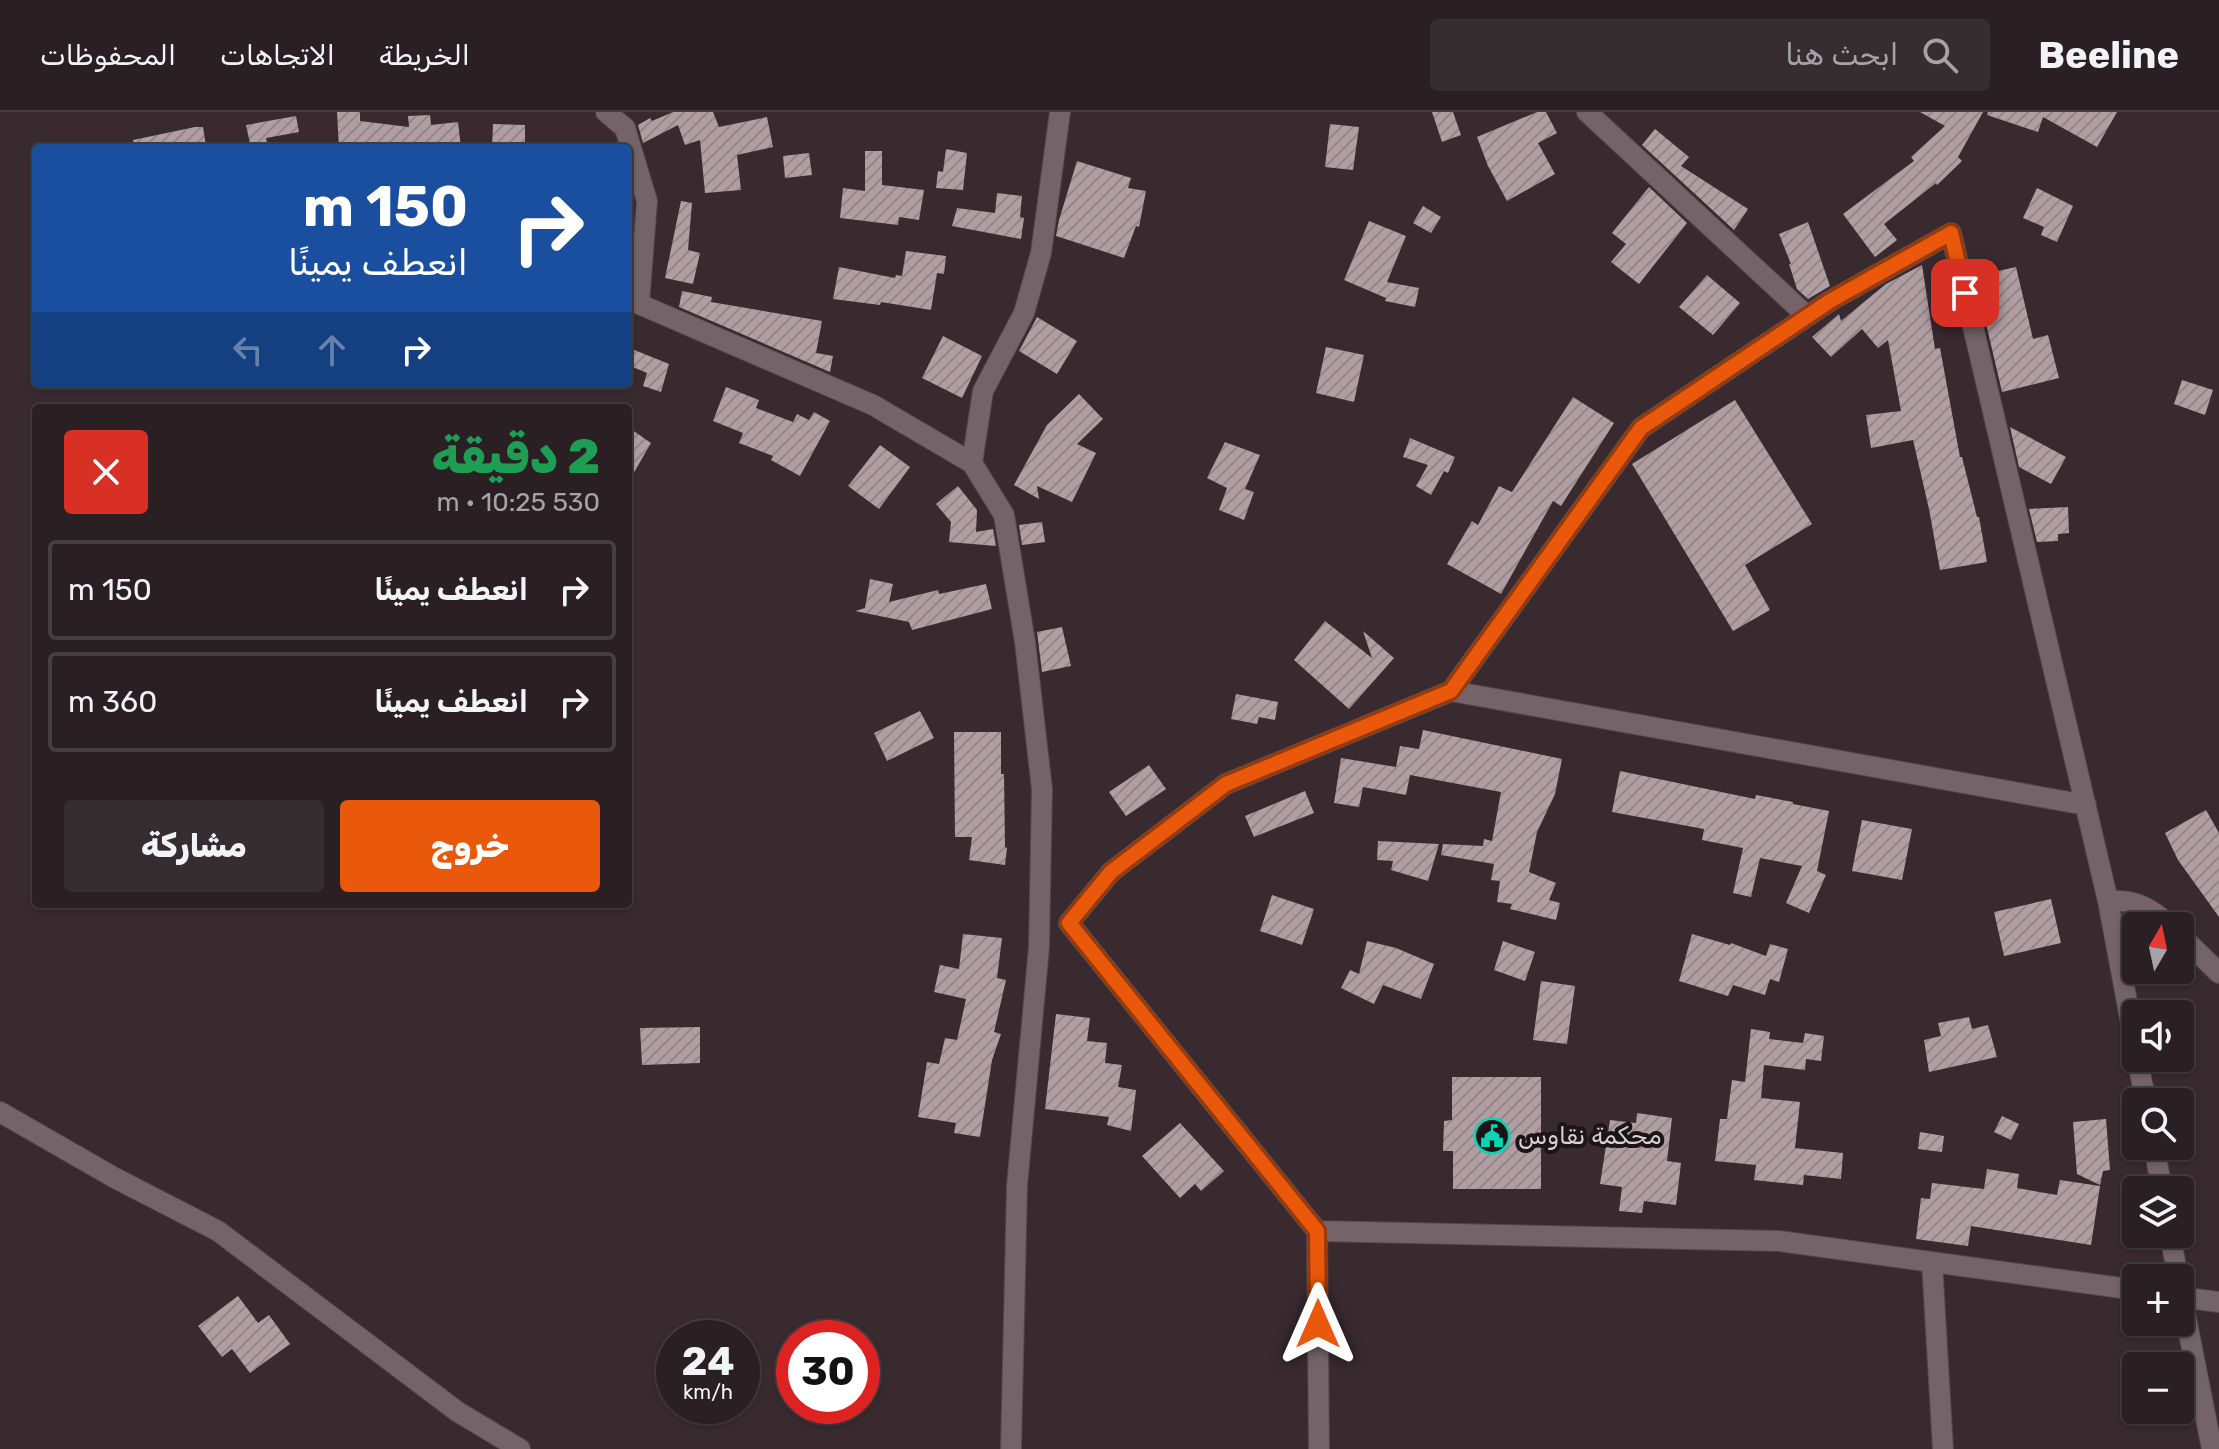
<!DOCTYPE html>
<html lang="ar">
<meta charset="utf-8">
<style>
body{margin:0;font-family:Rubik,"Noto Sans Arabic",sans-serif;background:#362d30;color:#f1f3f6;direction:rtl;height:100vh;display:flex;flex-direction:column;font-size:30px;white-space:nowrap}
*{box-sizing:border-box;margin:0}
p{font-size:26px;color:#a5a3a6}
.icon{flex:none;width:44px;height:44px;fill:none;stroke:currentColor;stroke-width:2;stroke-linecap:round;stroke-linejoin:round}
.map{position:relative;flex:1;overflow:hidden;direction:ltr}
.side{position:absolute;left:32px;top:292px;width:600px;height:504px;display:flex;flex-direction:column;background:#2a2023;border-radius:8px;box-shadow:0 2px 6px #0004,0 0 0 2px #463e41;direction:rtl}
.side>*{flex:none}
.hud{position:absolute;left:32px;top:32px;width:600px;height:244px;border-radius:8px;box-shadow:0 2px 6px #0004,0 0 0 2px #463e41;direction:rtl;background:#1a4fa0;color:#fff;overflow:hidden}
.needle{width:52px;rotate:9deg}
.fabs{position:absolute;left:2122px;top:800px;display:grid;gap:16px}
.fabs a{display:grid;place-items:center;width:72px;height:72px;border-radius:8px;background:#2a2023;box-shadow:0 2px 6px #0004,0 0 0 2px #463e41;font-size:40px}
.speed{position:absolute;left:656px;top:1208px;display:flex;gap:16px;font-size:40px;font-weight:700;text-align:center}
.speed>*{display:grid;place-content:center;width:104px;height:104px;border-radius:50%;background:#2a2023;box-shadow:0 2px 6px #0004,0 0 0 2px #463e41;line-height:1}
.speed small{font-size:20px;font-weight:400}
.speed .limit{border:12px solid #d22;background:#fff;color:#111}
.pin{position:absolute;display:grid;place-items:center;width:68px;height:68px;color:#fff;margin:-34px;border-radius:16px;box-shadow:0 4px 12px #0006}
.me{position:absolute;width:88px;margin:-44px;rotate:0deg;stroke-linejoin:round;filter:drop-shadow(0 0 6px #0008)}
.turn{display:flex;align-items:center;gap:28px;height:168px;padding:0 32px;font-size:36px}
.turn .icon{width:104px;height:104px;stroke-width:2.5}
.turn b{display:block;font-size:56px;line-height:68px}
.lanes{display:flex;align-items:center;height:76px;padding:0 32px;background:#0003;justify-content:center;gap:40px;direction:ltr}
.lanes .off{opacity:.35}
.round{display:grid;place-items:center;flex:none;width:84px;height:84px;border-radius:8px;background:#362d30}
.overview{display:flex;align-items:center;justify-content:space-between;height:136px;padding:0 32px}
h1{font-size:48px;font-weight:800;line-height:60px;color:#1e9e55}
.primary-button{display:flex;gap:16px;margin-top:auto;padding:16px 32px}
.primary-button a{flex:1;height:92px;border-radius:8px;background:#ea580c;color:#fff;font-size:32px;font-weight:800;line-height:92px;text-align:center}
.primary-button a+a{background:#362d30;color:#f1f3f6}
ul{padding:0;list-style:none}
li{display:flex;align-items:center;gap:24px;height:100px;margin:0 16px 12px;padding:0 16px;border:4px solid #463e41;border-radius:8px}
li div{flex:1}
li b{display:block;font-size:30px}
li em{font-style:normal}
header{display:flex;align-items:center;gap:48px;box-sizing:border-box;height:112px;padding:0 40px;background:#2a2023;border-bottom:2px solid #463e41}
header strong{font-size:38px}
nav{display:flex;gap:44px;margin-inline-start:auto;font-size:28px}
.search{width:560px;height:72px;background:#362d30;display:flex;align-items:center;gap:20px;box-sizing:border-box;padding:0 28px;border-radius:8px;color:#a5a3a6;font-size:30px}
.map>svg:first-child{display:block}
.building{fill:url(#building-hatch)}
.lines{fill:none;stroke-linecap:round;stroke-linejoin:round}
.minor-casing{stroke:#54474c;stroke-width:22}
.minor{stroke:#746368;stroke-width:20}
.route-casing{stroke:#983908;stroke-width:20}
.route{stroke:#ea580c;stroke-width:14}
.labels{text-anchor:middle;stroke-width:8;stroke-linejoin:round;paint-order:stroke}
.poi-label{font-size:24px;fill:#dbd1d4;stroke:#1b1517;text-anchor:start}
</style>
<header>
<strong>Beeline</strong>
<div class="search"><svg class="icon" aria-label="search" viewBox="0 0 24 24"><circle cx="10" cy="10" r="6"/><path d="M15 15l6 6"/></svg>ابحث هنا</div>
<nav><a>الخريطة</a><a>الاتجاهات</a><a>المحفوظات</a></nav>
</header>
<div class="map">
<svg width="2219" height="1337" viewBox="0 0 2219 1337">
<defs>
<pattern id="building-hatch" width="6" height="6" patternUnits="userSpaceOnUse" patternTransform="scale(2)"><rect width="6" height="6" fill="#b09ea3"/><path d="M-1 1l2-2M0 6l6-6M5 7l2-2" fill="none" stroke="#94868a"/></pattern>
</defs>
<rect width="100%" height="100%" fill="#382a2f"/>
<path class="building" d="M337 0H360V9L409 15 408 4 430 3 431 13 458 10 461 36H445L444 34 339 36Z
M673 0H713L719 15 767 5 773 35 737 43 741 78 705 81 700 28 685 33 678 13 643 31 638 13 650 6 652 9Z
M1432 0H1453L1461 23 1442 30Z
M1537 0H1546L1557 21 1538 31 1555 62 1507 89 1488 54 1477 25Z
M1920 0H1983L1958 45 1962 49 1937 73 1936 71 1884 112 1897 128 1875 145 1843 102 1914 49 1911 45 1945 14Z
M1988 0H2117L2097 35 2043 5 2038 20 1987 3Z
M296 4 299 20 266 26 268 36H251L246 13Z
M493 12 525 13V36H492Z
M1330 12 1359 15 1353 58 1325 55Z
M195 15H203L206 34 134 36 133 28Z
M1655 17 1689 45 1681 54 1748 97 1734 118 1642 33Z
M946 37 967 41 963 78 936 76 938 59 943 60Z
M865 39H882V73L924 78 919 108 899 105 898 113 840 106 843 76 865 79Z
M809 41 812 63 785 66 783 44Z
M1077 49 1131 66 1128 76 1146 79 1139 115 1136 114 1124 146 1056 124 1059 108Z
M1649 75 1687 111 1639 172 1611 150 1626 132 1612 121Z
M2037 76 2073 94 2057 130 2041 123 2044 115 2023 106Z
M997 81 1022 84 1020 105 1024 106 1021 127 952 114 957 96 995 101Z
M681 89 692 91 688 138 700 141 693 172 665 166Z
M1423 94 1441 105 1431 121 1413 111Z
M1369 109 1406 124 1387 170 1419 176 1415 195 1385 189 1386 186 1344 168Z
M1808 110 1830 174 1808 187 1797 177 1789 152H1791L1779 122Z
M906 139 946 144 944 162 937 161 931 198 881 190 880 193 833 187 839 155 895 166 896 163 902 164Z
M1922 153 1935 237 1940 236 1960 345H1962L1977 405H1979L1987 450 1940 458 1929 397 1913 328 1871 336 1866 303 1901 299 1888 228 1878 236 1862 217 1831 245 1812 225 1839 202 1841 209 1886 172Z
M2016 155 2033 227 2048 223 2059 266 2002 280 1975 164Z
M1707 163 1740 191 1713 223 1679 195Z
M682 179 712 185 711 190 822 209 816 241 833 244 830 260 679 195Z
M1037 205 1077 229 1057 262 1019 239Z
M943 224 982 244 962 286 922 266Z
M1326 235 1364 243 1354 290 1316 281Z
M632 237 669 252 661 280 643 274 647 261 628 253Z
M2182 268 2213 278 2205 303 2174 292Z
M726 275 759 288 756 296 793 310 797 302 809 308 814 300 830 309 800 364 771 348 773 344 739 331 743 321 713 309Z
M1079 282 1103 307 1077 332 1096 341 1072 390 1037 374 1039 387 1014 373 1047 313Z
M1573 285 1614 311 1561 394 1553 389 1501 482 1447 452 1472 409 1478 413 1499 374 1512 380Z
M1735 288 1812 412 1745 453 1770 498 1733 519 1632 352Z
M628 315 651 331 628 371Z
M2010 315 2066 345 2051 372 2019 355Z
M1410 326 1455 345 1448 361 1444 359 1431 383 1416 374 1428 353 1403 345Z
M1225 330 1260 343 1245 377 1254 380 1244 408 1219 398 1227 376 1207 366Z
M880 333 910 355 879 397 848 374Z
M958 374 977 398 976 420 993 417 996 434 949 430 951 410 936 392Z
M2068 395 2069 421 2058 422V429L2037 430 2029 397Z
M1042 410 1045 430 1022 433 1019 413Z
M870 467 893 472 889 490 938 478 939 482 986 472 992 497 912 518 909 510 855 499 865 496Z
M1325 509 1372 546 1363 519 1394 546 1349 597 1294 548Z
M1062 515 1071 554 1042 560 1037 520Z
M1236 582 1278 590 1275 608 1259 605 1257 612 1231 607Z
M920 599 934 626 887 649 874 621Z
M1423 618 1562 647 1555 682 1537 720 1529 760 1556 771 1549 788 1560 791 1556 808 1510 797 1512 792 1497 790 1500 769 1491 768 1494 752 1441 743 1443 732 1483 734 1484 727 1492 729 1501 680 1410 663 1406 683 1363 675 1359 695 1334 691 1341 646 1396 655 1400 634 1419 637Z
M954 620H1001V662H1004L1005 735 1007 736 1005 753 969 748 972 725H955Z
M1149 653 1166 677 1126 704 1109 680Z
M1620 659 1755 687 1756 683 1793 690V692L1829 699 1817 759 1826 763 1809 801 1786 791 1802 754 1760 746 1751 785 1733 781 1743 736 1702 728 1704 717 1612 700Z
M1305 679 1314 701 1254 725 1245 704Z
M2206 698 2219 721V805L2178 748 2165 721Z
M1862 708 1912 717 1902 768 1852 759Z
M1378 729 1439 732 1428 769 1391 758 1393 749 1377 748Z
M1272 783 1314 797 1302 833 1260 819Z
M2051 787 2061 831 2004 844 1994 800Z
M963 822 1002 826 997 866 1006 868 994 920 1001 922 992 948 980 1025 954 1021 956 1011 918 1005 927 950 939 952 945 926 957 928 966 887 934 880 940 853 959 857Z
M1692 822 1730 833 1731 831 1766 844 1770 832 1788 837 1779 870 1770 867 1765 883 1733 873 1728 884 1679 869Z
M1367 829 1396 836 1434 852 1421 887 1383 873 1374 892 1341 876 1350 858 1359 862Z
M1503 829 1535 840 1525 869 1494 858Z
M1541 869 1575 874 1567 932 1533 928Z
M1056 902 1090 906 1087 929 1107 931 1105 951 1122 953 1118 975 1136 978 1131 1019 1107 1013 1109 1005 1045 997Z
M1969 905 1972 917 1988 913 1997 945 1929 960 1924 928 1941 924 1938 911Z
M700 915V951L642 953 640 916Z
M1751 917 1770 920 1769 927 1803 931 1805 921 1824 924 1821 949 1806 947 1805 958 1764 953 1761 986 1800 990 1795 1036 1843 1041 1841 1067 1804 1063 1803 1073 1754 1068 1756 1053 1715 1049 1720 1007H1727L1732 968 1745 970Z
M1452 965H1541V1077H1453V1039H1443L1444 1009 1452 1008Z
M1637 1001 1672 1006 1667 1049 1681 1051 1676 1093 1644 1089 1642 1101 1619 1099 1622 1075 1600 1072 1610 1008 1636 1011Z
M2002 1004 2019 1012 2011 1028 1994 1020Z
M2106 1007 2110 1058 2103 1059 2100 1073 2077 1062 2073 1010Z
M1180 1011 1224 1059 1201 1079 1195 1072 1180 1086 1142 1044Z
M1920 1020 1944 1024 1942 1040 1918 1037Z
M1987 1057 2019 1062 2017 1076 2057 1083 2060 1068 2100 1074 2091 1133 1971 1114 1968 1134 1916 1127 1921 1086 1930 1087 1932 1071 1984 1077Z
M238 1184 258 1211 269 1203 290 1232 250 1261 232 1237 222 1245 198 1214Z"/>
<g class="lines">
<defs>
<path id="minor" d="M606 0 625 16 647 89 639 192 873 293 972 351
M1587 0 1807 204
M1451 579 2086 693
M2108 789C2136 787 2150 796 2171 814
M2180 823 2219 861
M2136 938 2108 789 1951 121 1830 189 1641 316 1451 579 1226 672 1111 760 1069 811 1317 1119 1779 1129 2136 1178
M2137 946 2146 990
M0 1000 115 1066 218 1119 458 1300 520 1337
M2154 1034 2162 1078
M1317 1119 1319 1337
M2170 1122 2178 1166
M1932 1150 1943 1337
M2180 1176 2212 1337
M2180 1185 2219 1190
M1011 1337 1017 1074 1039 835 1042 677 1025 530 1004 403 972 351 983 279 1024 201 1041 141 1060 0"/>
</defs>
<use href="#minor" class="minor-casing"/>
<use href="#minor" class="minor"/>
</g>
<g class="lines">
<defs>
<path id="route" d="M1318 1212 1317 1119 1069 811 1111 760 1226 672 1451 579 1641 316 1830 189 1951 121 1965 181"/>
</defs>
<use href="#route" class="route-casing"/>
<use href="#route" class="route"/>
</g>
<defs>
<symbol id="civic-ring" viewBox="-11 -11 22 22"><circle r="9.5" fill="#1b1517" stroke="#09d5b5" stroke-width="1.5"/><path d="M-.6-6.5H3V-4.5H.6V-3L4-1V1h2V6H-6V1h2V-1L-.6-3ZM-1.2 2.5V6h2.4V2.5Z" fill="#09d5b5"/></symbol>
</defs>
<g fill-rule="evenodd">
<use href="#civic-ring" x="1472" y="1004" width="40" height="40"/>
</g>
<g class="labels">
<g class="poi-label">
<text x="1518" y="1032">محكمة نقاوس</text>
</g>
</g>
</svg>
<div class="fabs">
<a><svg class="needle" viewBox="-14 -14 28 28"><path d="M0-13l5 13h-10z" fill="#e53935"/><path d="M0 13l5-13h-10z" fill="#a5a3a6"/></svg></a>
<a><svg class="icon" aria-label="sound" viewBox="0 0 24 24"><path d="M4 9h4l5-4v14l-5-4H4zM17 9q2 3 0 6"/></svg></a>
<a><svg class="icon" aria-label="search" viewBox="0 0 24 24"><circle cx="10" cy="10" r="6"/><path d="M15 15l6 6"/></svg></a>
<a><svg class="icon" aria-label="layers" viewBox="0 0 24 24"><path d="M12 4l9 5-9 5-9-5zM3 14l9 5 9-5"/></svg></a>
<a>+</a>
<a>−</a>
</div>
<div class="speed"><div>24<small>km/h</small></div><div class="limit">30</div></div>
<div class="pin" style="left:1965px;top:181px;background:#d93025"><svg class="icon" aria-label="arrive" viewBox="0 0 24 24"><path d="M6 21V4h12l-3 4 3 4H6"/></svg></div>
<svg class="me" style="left:1318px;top:1212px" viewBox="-20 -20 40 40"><path d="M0-17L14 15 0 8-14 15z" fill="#ea580c" stroke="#fff" stroke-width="4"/></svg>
<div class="hud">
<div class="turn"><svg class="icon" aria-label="right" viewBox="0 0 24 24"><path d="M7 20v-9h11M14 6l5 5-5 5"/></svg><div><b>150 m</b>انعطف يمينًا</div></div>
<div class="lanes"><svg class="icon off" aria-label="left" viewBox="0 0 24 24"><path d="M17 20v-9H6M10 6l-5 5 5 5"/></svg><svg class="icon off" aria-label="ahead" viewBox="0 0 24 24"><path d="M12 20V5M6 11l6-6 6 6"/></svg><svg class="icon" aria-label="right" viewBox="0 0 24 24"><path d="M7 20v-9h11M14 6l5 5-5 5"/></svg></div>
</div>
<section class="side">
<div class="overview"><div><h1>2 دقيقة</h1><p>530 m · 10:25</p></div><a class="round" style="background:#d93025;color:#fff"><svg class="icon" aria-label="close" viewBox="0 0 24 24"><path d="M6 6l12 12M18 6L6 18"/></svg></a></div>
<ul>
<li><svg class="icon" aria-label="right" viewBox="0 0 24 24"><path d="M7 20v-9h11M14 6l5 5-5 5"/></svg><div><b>انعطف يمينًا</b></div><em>150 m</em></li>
<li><svg class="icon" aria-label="right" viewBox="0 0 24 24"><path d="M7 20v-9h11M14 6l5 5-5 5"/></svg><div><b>انعطف يمينًا</b></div><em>360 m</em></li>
</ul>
<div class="primary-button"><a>خروج</a><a>مشاركة</a></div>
</section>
</div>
